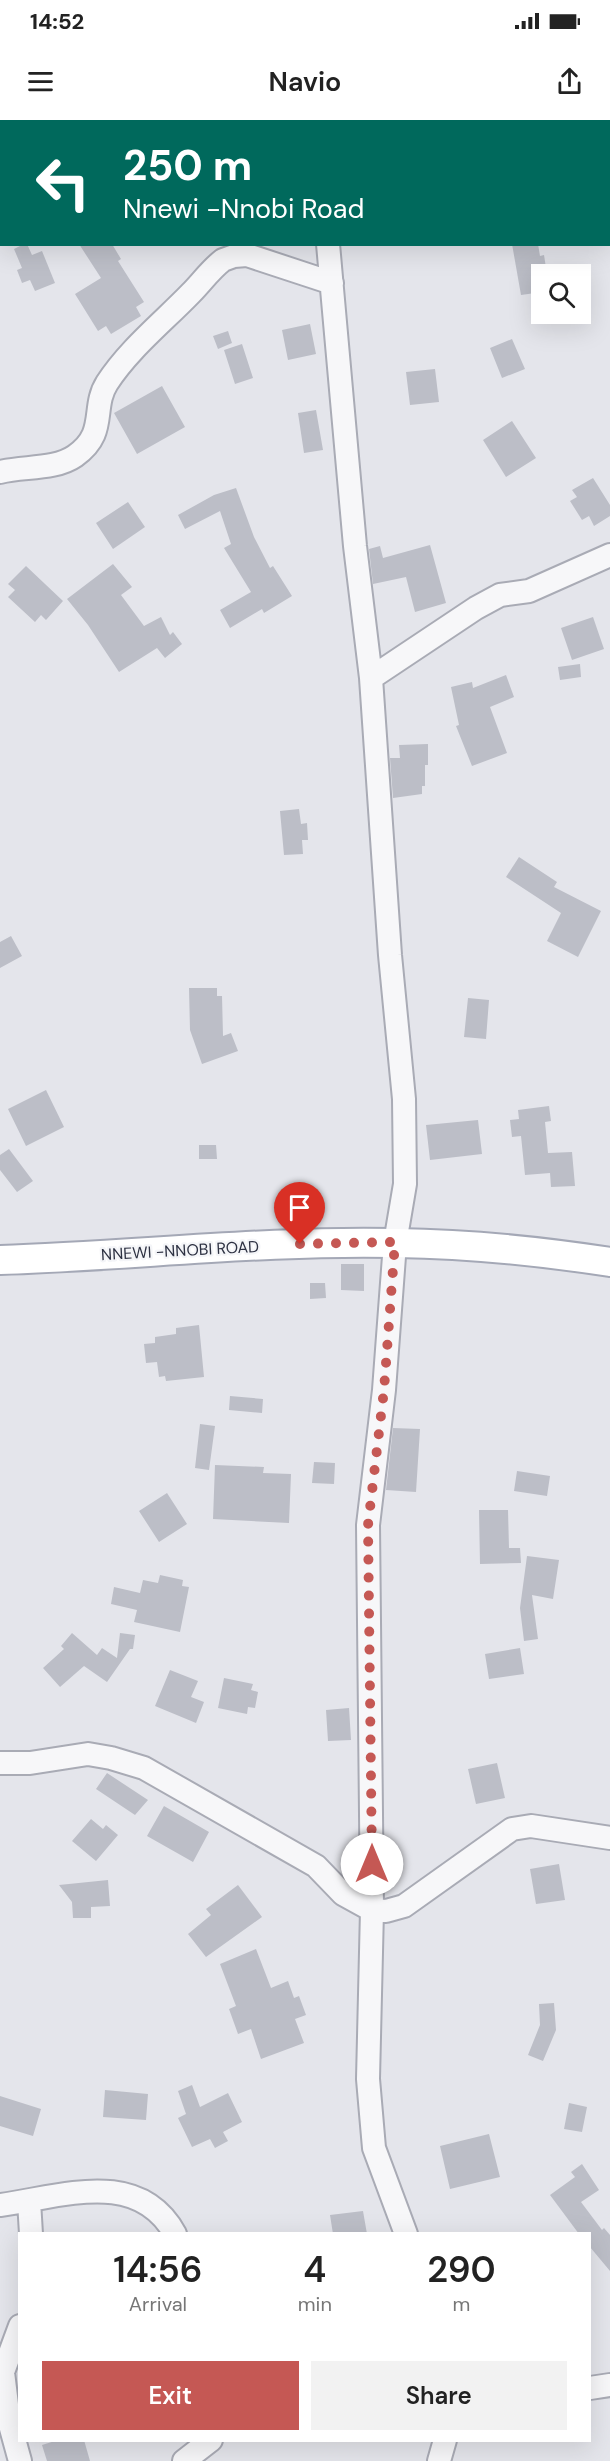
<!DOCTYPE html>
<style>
body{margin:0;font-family:"DM Sans",sans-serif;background:#f2f2f2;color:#222;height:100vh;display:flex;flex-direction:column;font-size:22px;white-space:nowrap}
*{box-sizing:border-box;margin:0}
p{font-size:20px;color:#767676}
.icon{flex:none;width:33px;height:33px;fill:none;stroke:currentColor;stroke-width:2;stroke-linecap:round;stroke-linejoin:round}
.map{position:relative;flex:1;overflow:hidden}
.details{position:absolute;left:18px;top:2112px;width:573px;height:210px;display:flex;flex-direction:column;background:#fff;border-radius:0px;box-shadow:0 6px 24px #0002}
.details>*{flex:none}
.guide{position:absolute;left:0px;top:0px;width:610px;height:126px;box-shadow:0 6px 24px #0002;background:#00695c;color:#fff;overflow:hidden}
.fabs{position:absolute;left:531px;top:144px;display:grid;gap:12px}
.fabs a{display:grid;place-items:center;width:60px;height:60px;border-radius:0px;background:#fff;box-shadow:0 6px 24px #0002;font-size:30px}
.pin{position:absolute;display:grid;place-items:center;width:51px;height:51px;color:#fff;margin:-62px -26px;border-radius:50% 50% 50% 0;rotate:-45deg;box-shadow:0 0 6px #0007}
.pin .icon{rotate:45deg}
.me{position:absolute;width:66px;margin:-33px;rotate:0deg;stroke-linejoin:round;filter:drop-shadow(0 0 4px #0008)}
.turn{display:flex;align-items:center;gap:21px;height:126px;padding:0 24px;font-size:27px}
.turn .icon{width:78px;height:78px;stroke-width:2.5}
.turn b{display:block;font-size:42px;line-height:51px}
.eta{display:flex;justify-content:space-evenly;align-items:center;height:102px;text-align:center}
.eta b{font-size:36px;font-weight:600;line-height:42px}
.primary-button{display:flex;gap:12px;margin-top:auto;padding:12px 24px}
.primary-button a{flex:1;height:69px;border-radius:0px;background:#c55854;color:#fff;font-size:24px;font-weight:600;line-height:69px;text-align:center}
.primary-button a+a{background:#f2f2f2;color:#222}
.status{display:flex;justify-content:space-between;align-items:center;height:42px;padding:0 30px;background:#fff;direction:ltr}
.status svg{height:16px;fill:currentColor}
header{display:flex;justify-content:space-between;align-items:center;height:78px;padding:0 24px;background:#fff;font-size:27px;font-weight:600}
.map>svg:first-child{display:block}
.building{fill:#bcbec7}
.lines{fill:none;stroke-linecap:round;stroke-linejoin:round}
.minor-casing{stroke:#a9abb5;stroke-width:26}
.major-casing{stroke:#a4a8b6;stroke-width:32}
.minor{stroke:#f7f7f9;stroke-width:22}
.major{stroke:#fff;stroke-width:28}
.route{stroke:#c55854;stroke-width:10;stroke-dasharray:0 18}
.labels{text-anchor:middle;stroke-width:4.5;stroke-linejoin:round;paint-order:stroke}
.street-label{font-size:16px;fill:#2d3142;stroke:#f4f5f8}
</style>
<div class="status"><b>14:52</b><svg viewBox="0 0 49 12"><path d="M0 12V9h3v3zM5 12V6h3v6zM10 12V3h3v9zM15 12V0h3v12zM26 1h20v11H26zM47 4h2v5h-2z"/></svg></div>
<header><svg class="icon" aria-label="menu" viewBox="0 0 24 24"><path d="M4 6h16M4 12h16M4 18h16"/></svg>Navio<svg class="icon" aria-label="share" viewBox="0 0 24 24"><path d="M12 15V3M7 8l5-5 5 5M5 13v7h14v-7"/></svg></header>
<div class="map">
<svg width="610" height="2341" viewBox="0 0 610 2341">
<rect width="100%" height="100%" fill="#e4e5eb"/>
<path class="building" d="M24 124H27L32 135 42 131 55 163 35 171 30 160 22 163 17 150 22 148 14 129Z
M79 124H112L121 139 118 141 144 182 136 187 141 196 111 214 106 206 98 211 75 174 101 158Z
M512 124H538L540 136 544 135 547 154H542V172L521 175Z
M310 204 316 234 288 240 282 210Z
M228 211 232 223 218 229 213 216Z
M512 219 525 249 502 258 490 228Z
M242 224 253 258 235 264 224 230Z
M435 249 439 282 410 285 406 252Z
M162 266 185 307 137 334 114 293Z
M316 290 323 330 304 333 298 293Z
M512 301 536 338 506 357 483 320Z
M593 358 610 385V396L594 406 589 396 582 400 570 381 577 377 572 370Z
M236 368 254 417 270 448 273 446 292 476 264 493 262 489 230 508 220 490 251 472 224 428 231 424 220 391 185 409 178 395 214 375Z
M128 382 145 407 113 429 96 403Z
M430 425 446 483 415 492 406 457 373 464 369 429 380 426 383 438Z
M113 444 132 467 121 475 144 506 161 497 170 515 173 512 182 524 165 538 157 528 119 552 88 505 67 479Z
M26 446 63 481 46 500 41 495 35 502 8 477 15 470 8 464Z
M593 497 604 529 572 540 561 508Z
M580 544 581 557 560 560 558 547Z
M506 555 514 577 490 587 507 633 472 646 456 606 459 605 451 567 472 562 473 568Z
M428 624V645H425V666H422V674L393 678 390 638H400L399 625Z
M299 689 301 704 307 703 308 720H302L303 734 284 735 280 691Z
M519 737 557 762 554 767 601 791 578 837 547 821 561 793 506 757Z
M11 816 22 836 0 848V822Z
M189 868H217V876H222L223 916 231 913 238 931 202 944 190 910Z
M468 878 489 880 486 919 464 917Z
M46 970 64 1007 26 1026 8 989Z
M549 986 551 1001 545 1002 548 1033 572 1032 575 1066 551 1067 550 1053 525 1055 521 1016 512 1017 510 1000 519 999 518 990Z
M478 1000 482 1034 430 1040 426 1005Z
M199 1025H216L217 1039H199Z
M9 1029 33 1061 17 1072 0 1050V1035Z
M341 1144H364V1171L341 1170Z
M310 1163H325L326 1178 310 1179Z
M199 1205 204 1257 166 1261 165 1256 159 1257 157 1242 146 1243 144 1224 155 1223V1217L176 1214V1208Z
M230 1276 263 1279 262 1293 229 1290Z
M200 1304 215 1306 209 1350 195 1348Z
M393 1308 420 1309 416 1372 386 1370Z
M314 1342 335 1343 334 1364 312 1363Z
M215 1345 264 1347 263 1353 291 1354 289 1403 213 1399Z
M517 1351 550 1356 547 1376 514 1371Z
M167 1373 187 1404 159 1422 139 1391Z
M479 1390H508L509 1428H520L521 1443 480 1444Z
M527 1436 559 1440 553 1479 532 1475 538 1519 524 1521 520 1488Z
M160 1455 183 1460 182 1466 189 1467 180 1512 134 1502 137 1490 111 1484 114 1467 140 1473 143 1460 158 1463Z
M72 1513 97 1535 102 1528 117 1538 120 1513 135 1515 133 1529H130L107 1562 84 1546 60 1567 43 1548 64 1529 61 1526Z
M520 1528 524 1554 489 1559 485 1534Z
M170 1550 198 1561 191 1577 204 1582 196 1603 155 1586Z
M224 1558 253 1564 251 1570 258 1572 255 1588 248 1587 247 1594 218 1588Z
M349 1588 351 1620 328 1621 326 1590Z
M497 1643 505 1678 476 1684 468 1649Z
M107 1653 148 1680 135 1695 96 1669Z
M164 1686 209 1712 193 1742 147 1716Z
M91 1699 103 1709 106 1705 118 1715 96 1741 72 1721Z
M559 1744 565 1780 536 1784 530 1749Z
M108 1760 110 1786 91 1787V1798H73L72 1782 59 1765Z
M238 1765 262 1797 206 1837 188 1814 211 1795 206 1789Z
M256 1829 271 1868 288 1861 294 1878 299 1876 306 1895 295 1899 304 1923 261 1939 251 1909 238 1914 229 1889 236 1886 220 1844Z
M554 1883 556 1910 543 1941 528 1935 540 1905 539 1884Z
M192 1965 200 1987 228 1973 242 2002 223 2012 228 2021 215 2028 210 2019 192 2027 178 1998 186 1994 178 1971Z
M105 1970 148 1974 146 2000 103 1997Z
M0 1976 41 1989 33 2016 0 2006Z
M569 1983 587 1987 582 2012 564 2009Z
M489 2014 500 2057 450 2069 440 2026Z
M582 2044 599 2070 581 2082 602 2110 604 2108 610 2115V2151L590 2127V2114H579L550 2075 575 2057 571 2052Z
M363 2091 367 2114H333L330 2095Z
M58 2320H84L90 2341H47L42 2325Z"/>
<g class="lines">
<defs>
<path id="minor" d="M310 0 311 2
M328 124 355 426 371 558 390 835 404 979 405 1064 395 1123 384 1270 368 1405 372 1790 368 1959 374 2028 406 2114
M0 352C23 346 55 350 75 336 108 313 91 288 107 263 129 229 163 202 191 173 202 162 210 150 223 140L234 136 247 135 332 163
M371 558 476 488 500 475 529 471 610 435
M0 1643H30L88 1634 111 1638 144 1648 316 1746 343 1774 372 1790 386 1791 404 1786 512 1709 531 1706 610 1718
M29 2081 31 2114
M0 2085C61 2077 138 2047 175 2114
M20 2206 3 2252 9 2301 20 2341
M590 2268 610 2265
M184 2341 211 2320
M439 2341 445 2320"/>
<path id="major" d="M0 1140C132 1136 264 1120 397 1123 468 1124 539 1131 610 1142"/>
</defs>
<use href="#minor" class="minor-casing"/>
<use href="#major" class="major-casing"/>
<use href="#minor" class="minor"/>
<use href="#major" class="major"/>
</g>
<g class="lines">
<path class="route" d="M300 1124 395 1122 384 1270 368 1405 372 1744"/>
</g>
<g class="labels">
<g class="street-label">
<text transform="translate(180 1130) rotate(-3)" y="6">NNEWI -NNOBI ROAD</text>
</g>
</g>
</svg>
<div class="fabs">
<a><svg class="icon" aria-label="search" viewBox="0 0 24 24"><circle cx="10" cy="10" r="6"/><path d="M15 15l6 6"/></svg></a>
</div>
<div class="pin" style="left:300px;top:1124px;background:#d93025"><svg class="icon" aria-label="arrive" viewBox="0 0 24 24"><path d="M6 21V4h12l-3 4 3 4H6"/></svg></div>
<svg class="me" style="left:372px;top:1744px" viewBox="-20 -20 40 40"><circle r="19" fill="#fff"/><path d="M0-13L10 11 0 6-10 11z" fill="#c55854"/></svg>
<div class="guide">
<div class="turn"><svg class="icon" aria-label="left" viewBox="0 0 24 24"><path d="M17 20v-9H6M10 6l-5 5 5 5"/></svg><div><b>250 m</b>Nnewi -Nnobi Road</div></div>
</div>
<section class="details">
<div class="eta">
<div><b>14:56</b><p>Arrival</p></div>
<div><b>4</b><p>min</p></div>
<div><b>290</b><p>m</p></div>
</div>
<div class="primary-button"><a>Exit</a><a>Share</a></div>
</section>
</div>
